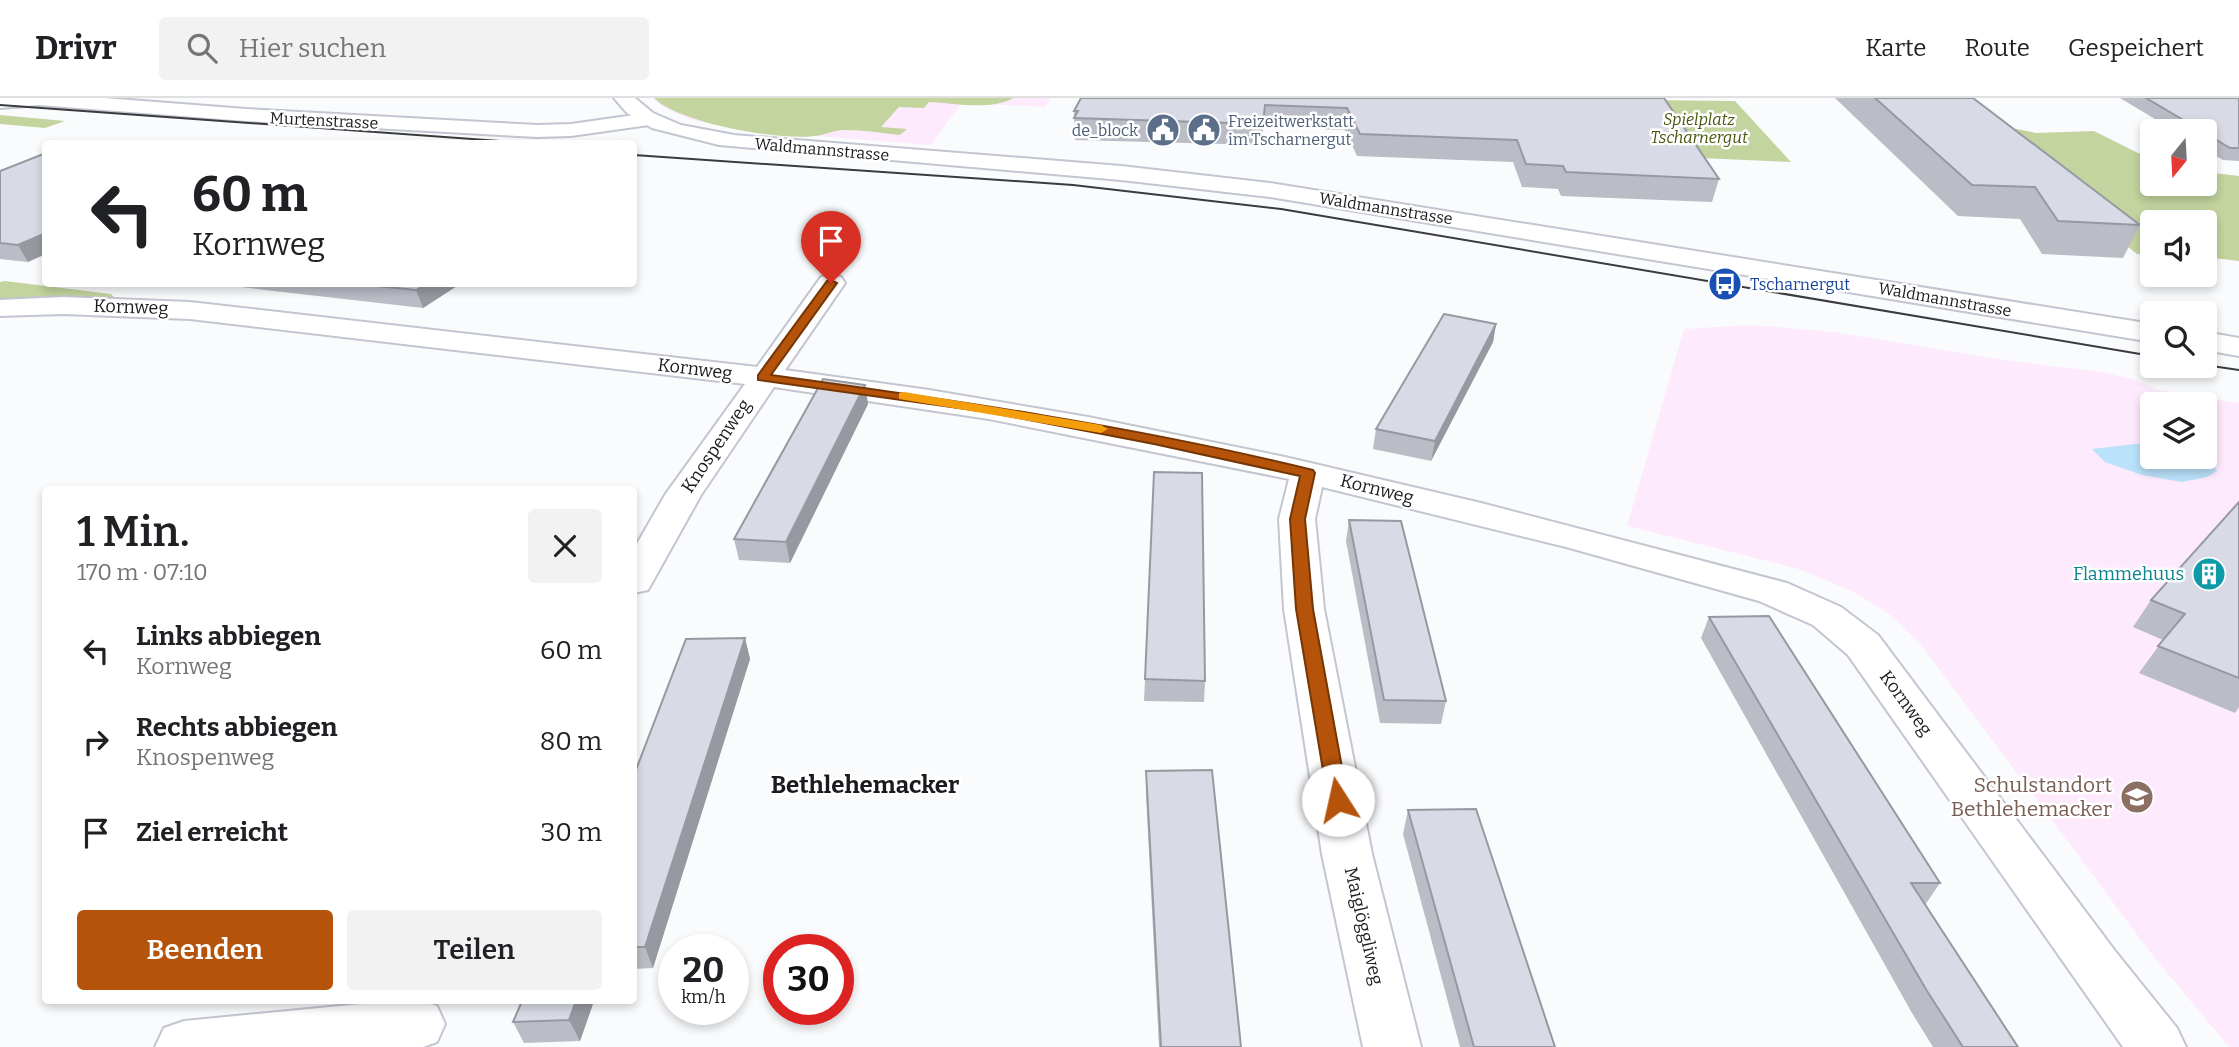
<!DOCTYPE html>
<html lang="de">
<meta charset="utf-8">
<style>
body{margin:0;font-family:Bitter,serif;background:#f2f2f2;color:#202124;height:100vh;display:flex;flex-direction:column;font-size:26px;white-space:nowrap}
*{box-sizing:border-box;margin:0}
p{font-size:23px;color:#757577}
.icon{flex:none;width:38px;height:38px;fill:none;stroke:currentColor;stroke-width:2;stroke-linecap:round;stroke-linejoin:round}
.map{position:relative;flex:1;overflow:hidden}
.side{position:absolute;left:42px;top:388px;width:595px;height:518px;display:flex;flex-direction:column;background:#fff;border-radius:7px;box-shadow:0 4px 10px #0003}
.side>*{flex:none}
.banner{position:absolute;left:42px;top:42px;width:595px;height:147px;border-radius:7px;box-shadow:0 4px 10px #0003;background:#fff;color:#202124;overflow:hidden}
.needle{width:46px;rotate:198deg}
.fabs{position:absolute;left:2140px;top:21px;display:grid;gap:14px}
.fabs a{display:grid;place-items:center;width:77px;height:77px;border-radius:7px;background:#fff;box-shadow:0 4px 10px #0003;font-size:35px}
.speed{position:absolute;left:658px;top:836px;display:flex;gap:14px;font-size:35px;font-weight:700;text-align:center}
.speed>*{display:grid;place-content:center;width:91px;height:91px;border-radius:50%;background:#fff;box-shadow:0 4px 10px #0003;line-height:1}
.speed small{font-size:18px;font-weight:400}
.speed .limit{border:10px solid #d22;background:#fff;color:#111}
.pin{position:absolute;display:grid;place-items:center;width:60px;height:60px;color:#fff;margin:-72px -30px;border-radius:50% 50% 50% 0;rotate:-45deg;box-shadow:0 0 7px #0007}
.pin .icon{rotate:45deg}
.me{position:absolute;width:77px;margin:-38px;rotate:350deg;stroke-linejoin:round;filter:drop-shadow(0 0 5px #0008)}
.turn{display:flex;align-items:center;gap:24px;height:147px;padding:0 35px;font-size:32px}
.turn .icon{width:91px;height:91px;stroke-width:2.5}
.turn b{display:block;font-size:49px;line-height:60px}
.round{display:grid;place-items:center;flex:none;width:74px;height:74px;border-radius:7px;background:#f2f2f2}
.headline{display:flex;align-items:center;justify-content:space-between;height:119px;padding:0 35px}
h1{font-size:42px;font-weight:600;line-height:52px}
.button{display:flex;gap:14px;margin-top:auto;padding:14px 35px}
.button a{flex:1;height:80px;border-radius:7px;background:#b45309;color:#fff;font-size:28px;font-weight:600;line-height:80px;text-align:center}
.button a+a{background:#f2f2f2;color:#202124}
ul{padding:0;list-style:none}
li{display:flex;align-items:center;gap:21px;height:91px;padding:0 35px}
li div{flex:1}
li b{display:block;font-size:26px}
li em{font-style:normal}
header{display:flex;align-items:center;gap:42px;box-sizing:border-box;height:98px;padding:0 35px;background:#fff;border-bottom:2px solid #e0e0e0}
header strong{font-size:33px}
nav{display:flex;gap:38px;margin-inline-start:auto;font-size:24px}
.search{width:490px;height:63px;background:#f2f2f2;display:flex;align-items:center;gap:18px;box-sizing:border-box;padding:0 24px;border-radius:7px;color:#757577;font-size:26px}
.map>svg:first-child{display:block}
.education{fill:#fdeafc;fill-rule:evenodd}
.green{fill:#c3d49e}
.water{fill:#bbe2fb}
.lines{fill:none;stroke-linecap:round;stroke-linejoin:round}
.street-casing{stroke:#c3c6d1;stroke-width:4}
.secondary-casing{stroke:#c3c6d1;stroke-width:4}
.street{fill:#fff;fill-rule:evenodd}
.secondary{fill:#fff;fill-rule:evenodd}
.tram{stroke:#3a3b3f;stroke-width:2}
.wall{fill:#babcc6}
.shaded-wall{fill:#9799a1}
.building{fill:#d8dbe6;stroke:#9799a1;stroke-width:2}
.route{fill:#b45309;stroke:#753606;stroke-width:2}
.slow{fill:#f59e0b}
.labels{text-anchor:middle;stroke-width:5;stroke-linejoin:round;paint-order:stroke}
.far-park-label{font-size:16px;font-style:italic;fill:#46560c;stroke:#fff}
.far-street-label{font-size:16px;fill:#1a1b1f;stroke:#fff}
.far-service-label{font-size:16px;fill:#4e5e75;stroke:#fff;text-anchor:start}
.far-transit-label{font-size:16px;fill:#164399;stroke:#fff;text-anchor:start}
.street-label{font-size:18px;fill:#1a1b1f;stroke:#fff}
.culture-label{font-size:18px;fill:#0d838f;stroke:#fff;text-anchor:end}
.near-education-label{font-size:21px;fill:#785e54;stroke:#fff;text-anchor:end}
.near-quarter-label{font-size:24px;font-weight:bold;fill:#1a1b1f;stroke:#fff}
</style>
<header>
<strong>Drivr</strong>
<div class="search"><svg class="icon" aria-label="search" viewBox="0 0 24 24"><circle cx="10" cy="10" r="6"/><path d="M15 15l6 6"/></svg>Hier suchen</div>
<nav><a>Karte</a><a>Route</a><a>Gespeichert</a></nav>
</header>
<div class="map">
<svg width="2239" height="949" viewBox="0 0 2239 949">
<rect width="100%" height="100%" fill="#fafbfd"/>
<path class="education" d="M653 0H1050L1046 9 962 5 931 47 739 32 689 21 663 9Z
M1753 227 1833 234 2010 263 2102 274 2135 282 2158 292 2239 305V949H2229L2150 854 1920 545 1889 516 1852 493 1799 471 1627 428 1684 231ZM2152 306H2205V359H2152Z"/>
<path class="green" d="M654 0H1013C991 13 954 5 929 4L924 10 899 9 881 29 907 31 900 37C882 35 864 32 846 32 836 31 825 37 815 38 779 43 679 25 654 0Z
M1460 0 1735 3 1791 64 1474 50Z
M0 17 65 23 45 30 0 26Z
M1967 21 2036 35 2094 33 2152 62V86H2205V74L2239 78V163L2205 159V124H2152V157L2137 156Z
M5 183 111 196 114 199 0 201V184Z"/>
<path class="water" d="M2152 344V359H2205V356L2217 373 2207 379 2182 384 2142 377 2105 364 2092 351Z"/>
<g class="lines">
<defs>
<path id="street" d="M0 0H104L246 11 537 27 571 26 649 15 656 17 659 21 656 25 649 27 571 38 537 39 246 23 39 7 0 10Z
M831 177 841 179 845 185 785 272 929 292 1088 319 1285 359 1481 405 1787 485 1841 509 1878 537 2115 853 2177 930 2186 949H2123L1848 557 1813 527 1759 503 1566 449 1322 389 1315 421 1324 511 1372 756 1421 949H1363L1322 756 1284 511 1279 421 1289 381 989 321 774 289 701 397 648 492 634 495V451L665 397 745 286 190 221 63 216 0 218V202L63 199 190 204 757 269 821 179Z
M392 903H423L437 908 445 926 437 944 423 949H155L164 930 184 923Z"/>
<path id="secondary" d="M614 0H635L653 15 681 27 734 37 1121 68 1270 85 2152 226V244L1270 99 1121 82 719 47 652 30 627 15Z
M2205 234 2239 240V258L2205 252Z"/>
</defs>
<use href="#street" class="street-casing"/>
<use href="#secondary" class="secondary-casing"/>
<use href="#street" class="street"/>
<use href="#secondary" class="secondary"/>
<path class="tram" d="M0 7 541 46
M634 57 1073 87 1281 111 2152 258
M2205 267 2239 272"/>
</g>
<path class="wall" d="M1081 0H1664L1719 81 1712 104 1561 98 1558 91 1522 89 1513 64 1357 58 1345 32 1263 29 1262 47 1075 42 1074 13Z
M1835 0H1973L2140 127 2123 160 2042 156 2020 121 1958 118Z
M2120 0H2239V63L2223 62 2205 52V33H2175Z
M0 73 28 164 0 161Z
M230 186H460L423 210 231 188Z
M1496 226 1493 244 1431 363 1373 351 1376 331Z
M865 287 868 306 790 465 739 462 734 441Z
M2239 404V609L2235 615 2139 575 2163 542 2133 529 2151 502Z
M1349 422 1446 603 1441 626 1380 625 1346 443Z
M1709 519 1940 785 1925 807 2018 949H1933L1912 915 1701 540Z
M745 540 750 561 653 870 634 871V677Z
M1145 581 1205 583 1204 604 1144 603Z
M1146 673 1241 949H1159L1146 696Z
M1408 712 1555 949H1460L1403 736Z
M594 903 580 943 524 945 513 924Z"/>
<path class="shaded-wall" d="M46 135V156L28 164 18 147Z
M426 186H460L423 210 416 192Z
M1496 226 1493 244 1431 363 1435 343Z
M865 287 868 306 790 465 786 444Z
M745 540 750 561 653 870 645 849Z
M576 903H594L580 943 569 922Z"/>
<path class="building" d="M1081 0H1664L1719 81 1566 74 1563 68 1526 66 1517 42 1360 36 1347 10 1265 7 1263 26 1074 20 1078 13H1074Z
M1875 0H1973L2140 127 2058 123 2035 89 1972 87Z
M2146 0H2239V50H2230L2205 35V33H2202Z
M46 55V135L18 147 0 145V73Z
M357 186H426L416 192Z
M1444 216 1496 226 1435 343 1376 331Z
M823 281 865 287 786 444 734 441Z
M1154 374 1202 375 1205 583 1145 581Z
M2239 404V580L2158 548 2185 516 2151 502Z
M1349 422 1401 423 1446 603 1384 602Z
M1769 518 1940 785H1911L2018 949H1963L1927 893 1709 519Z
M745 540 645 849H634V677L686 541Z
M1212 672 1241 949H1161L1146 673Z
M1476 711 1555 949H1474L1408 712Z
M522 903H576L569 922 513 924Z"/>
<path class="route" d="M831 182 837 185 771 277C953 302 1135 328 1313 372L1315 375 1305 421 1313 511 1348 702 1345 707 1338 709 1331 707 1328 702 1296 511 1290 421 1300 378 1154 346 987 314 758 282V277L827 183Z"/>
<path class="slow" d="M904 294 1101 327 1108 331 1101 335 899 301V295Z"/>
<defs>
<symbol id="civic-disc" viewBox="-11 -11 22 22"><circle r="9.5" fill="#5c6f8a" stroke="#fff"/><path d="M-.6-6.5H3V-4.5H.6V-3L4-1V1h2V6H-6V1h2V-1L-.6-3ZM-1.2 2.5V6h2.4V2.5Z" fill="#fff"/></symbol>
<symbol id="bus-disc" viewBox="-11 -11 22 22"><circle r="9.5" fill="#1a4fb4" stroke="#fff"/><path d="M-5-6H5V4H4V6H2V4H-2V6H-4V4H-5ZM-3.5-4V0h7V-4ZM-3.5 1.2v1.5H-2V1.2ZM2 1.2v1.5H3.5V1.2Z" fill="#fff"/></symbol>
<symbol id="building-disc" viewBox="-11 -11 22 22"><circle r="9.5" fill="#0f9aa8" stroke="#fff"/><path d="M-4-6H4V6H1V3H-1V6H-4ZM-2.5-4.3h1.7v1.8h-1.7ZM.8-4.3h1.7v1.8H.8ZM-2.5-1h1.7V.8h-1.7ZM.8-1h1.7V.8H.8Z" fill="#fff"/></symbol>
<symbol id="school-disc" viewBox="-11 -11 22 22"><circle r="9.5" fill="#8d6e63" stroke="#fff"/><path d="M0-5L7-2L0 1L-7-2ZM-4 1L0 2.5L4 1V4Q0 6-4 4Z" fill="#fff"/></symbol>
</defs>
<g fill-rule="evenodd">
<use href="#civic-disc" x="1144" y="13" width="38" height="38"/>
<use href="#civic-disc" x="1185" y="13" width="38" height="38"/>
<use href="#bus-disc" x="1706" y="167" width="38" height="38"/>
<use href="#building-disc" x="2190" y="457" width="38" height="38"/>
<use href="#school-disc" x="2118" y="680" width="38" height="38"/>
</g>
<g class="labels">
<g class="far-park-label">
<text x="1699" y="27">Spielplatz<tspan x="1699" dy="18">Tscharnergut</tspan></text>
</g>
<g class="far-street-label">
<text transform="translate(324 22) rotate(3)" y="6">Murtenstrasse</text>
<text transform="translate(822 51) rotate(5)" y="6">Waldmannstrasse</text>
<text transform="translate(1386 110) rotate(9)" y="6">Waldmannstrasse</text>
<text transform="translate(1945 201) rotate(10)" y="6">Waldmannstrasse</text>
</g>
<g class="far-service-label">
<text x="1228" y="29">Freizeitwerkstatt<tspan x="1228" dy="18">im Tscharnergut</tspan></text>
<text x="1138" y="38" text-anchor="end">de_block</text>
</g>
<g class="far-transit-label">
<text x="1750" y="192">Tscharnergut</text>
</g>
<g class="street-label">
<text transform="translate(131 209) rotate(2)" y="6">Kornweg</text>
<text transform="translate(695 271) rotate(7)" y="6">Kornweg</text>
<text transform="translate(716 348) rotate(-56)" y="6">Knospenweg</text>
<text transform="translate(1377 391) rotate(14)" y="6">Kornweg</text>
<text transform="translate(1906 605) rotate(54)" y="6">Kornweg</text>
<text transform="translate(1364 828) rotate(77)" y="6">Maiglöggliweg</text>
</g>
<g class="culture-label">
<text x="2184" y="482">Flammehuus</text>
</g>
<g class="near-education-label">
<text x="2112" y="694">Schulstandort<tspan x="2112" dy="24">Bethlehemacker</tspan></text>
</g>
<g class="near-quarter-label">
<text x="865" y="695">Bethlehemacker</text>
</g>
</g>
</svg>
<div class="fabs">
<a><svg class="needle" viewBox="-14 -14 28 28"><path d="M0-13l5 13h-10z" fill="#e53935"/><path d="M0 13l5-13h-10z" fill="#757577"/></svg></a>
<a><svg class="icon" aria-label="sound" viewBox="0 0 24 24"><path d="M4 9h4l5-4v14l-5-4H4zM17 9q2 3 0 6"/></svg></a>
<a><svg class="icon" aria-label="search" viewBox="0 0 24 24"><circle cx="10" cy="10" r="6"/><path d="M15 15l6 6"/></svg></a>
<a><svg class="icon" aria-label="layers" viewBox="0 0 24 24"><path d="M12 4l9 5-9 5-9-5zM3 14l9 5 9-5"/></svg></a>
</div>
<div class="speed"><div>20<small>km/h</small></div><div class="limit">30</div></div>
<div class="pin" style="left:831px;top:185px;background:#d93025"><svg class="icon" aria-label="arrive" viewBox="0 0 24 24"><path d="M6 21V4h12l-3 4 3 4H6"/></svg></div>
<svg class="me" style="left:1338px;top:702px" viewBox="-20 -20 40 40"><circle r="19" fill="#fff"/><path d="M0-13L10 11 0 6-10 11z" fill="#b45309"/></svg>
<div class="banner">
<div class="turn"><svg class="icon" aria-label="left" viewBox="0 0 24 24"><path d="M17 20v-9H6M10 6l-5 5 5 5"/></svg><div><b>60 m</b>Kornweg</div></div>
</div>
<section class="side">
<div class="headline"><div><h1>1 Min.</h1><p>170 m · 07:10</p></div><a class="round"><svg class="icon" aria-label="close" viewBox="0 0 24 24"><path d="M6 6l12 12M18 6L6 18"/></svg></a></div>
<ul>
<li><svg class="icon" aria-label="left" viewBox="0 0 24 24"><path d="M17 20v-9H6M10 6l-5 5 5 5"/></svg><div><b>Links abbiegen</b><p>Kornweg</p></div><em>60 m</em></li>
<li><svg class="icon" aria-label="right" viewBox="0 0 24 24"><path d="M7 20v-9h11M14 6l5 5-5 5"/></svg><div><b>Rechts abbiegen</b><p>Knospenweg</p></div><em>80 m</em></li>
<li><svg class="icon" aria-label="arrive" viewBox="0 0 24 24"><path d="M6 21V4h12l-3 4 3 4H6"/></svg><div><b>Ziel erreicht</b></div><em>30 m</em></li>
</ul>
<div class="button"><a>Beenden</a><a>Teilen</a></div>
</section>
</div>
